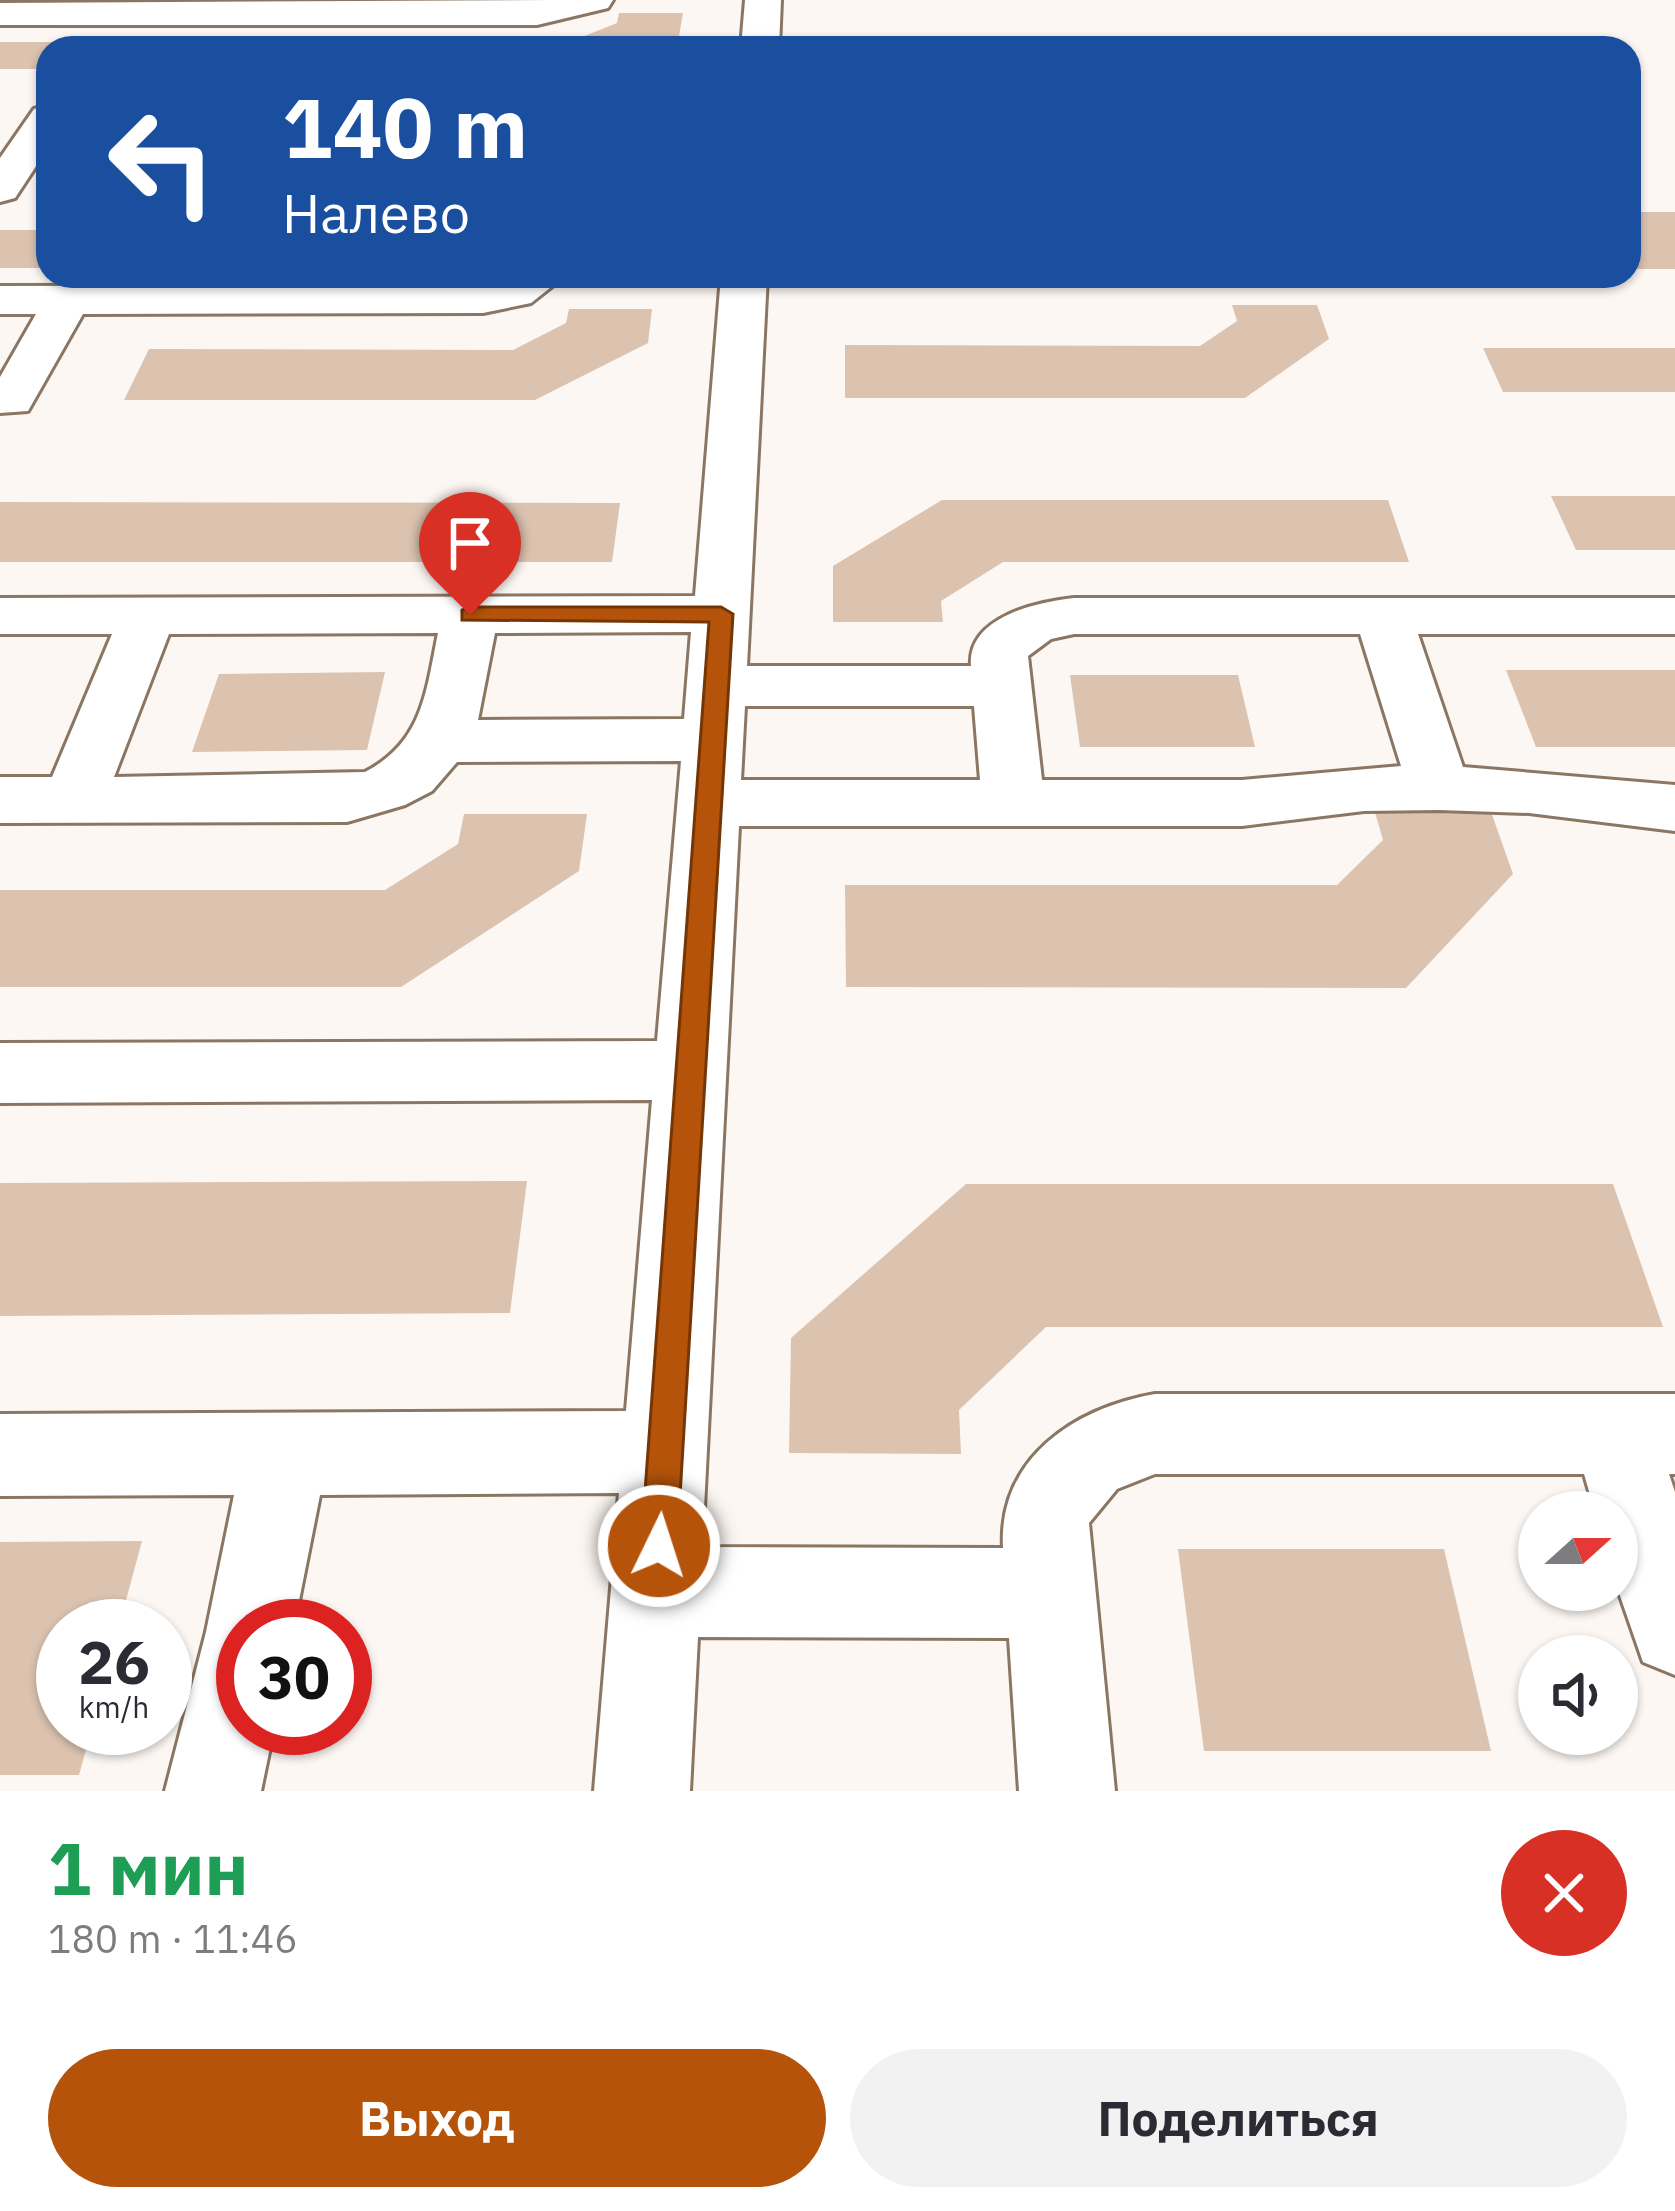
<!DOCTYPE html>
<html lang="ru">
<meta charset="utf-8">
<style>
body{margin:0;font-family:"IBM Plex Sans",sans-serif;background:#f2f2f3;color:#2b2b33;height:100vh;display:flex;flex-direction:column;font-size:45px;white-space:nowrap}
*{box-sizing:border-box;margin:0}
p{font-size:39px;color:#7c7c81}
.icon{flex:none;width:66px;height:66px;fill:none;stroke:currentColor;stroke-width:2;stroke-linecap:round;stroke-linejoin:round}
.map{position:relative;height:1791px;overflow:hidden}
.side{display:flex;flex-direction:column;background:#fff;flex:1}
.side>*{flex:none}
.guide{position:absolute;left:36px;top:36px;width:1605px;height:252px;border-radius:36px;box-shadow:0 3px 9px #0004;background:#1a4fa0;color:#fff;overflow:hidden}
.needle{width:78px;rotate:69deg}
.fabs{position:absolute;left:1518px;top:1491px;display:grid;gap:24px}
.fabs a{display:grid;place-items:center;width:120px;height:120px;border-radius:50%;background:#fff;box-shadow:0 3px 9px #0004;font-size:60px}
.speed{position:absolute;left:36px;top:1599px;display:flex;gap:24px;font-size:60px;font-weight:700;text-align:center}
.speed>*{display:grid;place-content:center;width:156px;height:156px;border-radius:50%;background:#fff;box-shadow:0 3px 9px #0004;line-height:1}
.speed small{font-size:30px;font-weight:400}
.speed .limit{border:18px solid #d22;background:#fff;color:#111}
.pin{position:absolute;display:grid;place-items:center;width:102px;height:102px;color:#fff;margin:-123px -51px;border-radius:50% 50% 50% 0;rotate:-45deg;box-shadow:0 0 12px #0007}
.pin .icon{rotate:45deg}
.me{position:absolute;width:132px;margin:-66px;rotate:4deg;stroke-linejoin:round;filter:drop-shadow(0 0 9px #0008)}
.turn{display:flex;align-items:center;gap:42px;height:252px;padding:0 48px;font-size:54px}
.turn .icon{width:156px;height:156px;stroke-width:2.5}
.turn b{display:block;font-size:84px;line-height:102px}
.round{display:grid;place-items:center;flex:none;width:126px;height:126px;border-radius:63px;background:#f2f2f3}
.summary{display:flex;align-items:center;justify-content:space-between;height:204px;padding:0 48px}
h1{font-size:72px;font-weight:700;line-height:90px;color:#1e9e55}
.action{display:flex;gap:24px;margin-top:auto;padding:24px 48px}
.action a{flex:1;height:138px;border-radius:72px;background:#b45309;color:#fff;font-size:48px;font-weight:700;line-height:138px;text-align:center}
.action a+a{background:#f2f2f3;color:#2b2b33}
.map>svg:first-child{display:block}
.building{fill:#dbc3b0}
.lines{fill:none;stroke-linecap:round;stroke-linejoin:round}
.minor-casing{stroke:#8a7663;stroke-width:6}
.minor{fill:#fff;fill-rule:evenodd}
.route{fill:#b45309;stroke:#753606;stroke-width:3}
</style>
<div class="map">
<svg width="1675" height="1791" viewBox="0 0 1675 1791">
<rect width="100%" height="100%" fill="#fcf7f3"/>
<path class="building" d="M619 13H683L679 36 649 48H292L296 41H572L617 23Z
M0 42H167L163 48H48V69H0Z
M1629 212H1675V269H1629Z
M0 230H48V268H0Z
M1232 305H1317L1329 339 1245 398H845V345L1200 346 1237 321Z
M569 309H652L648 343 535 400H124L149 349 513 350 566 323Z
M1483 348H1675V392H1503Z
M1551 496H1675V550H1576Z
M942 500H1388L1409 562H1003L941 601 943 622H833V566Z
M0 502 620 503 612 562H0Z
M1506 670H1675V747H1536Z
M385 672 367 750 192 752 219 674Z
M1070 675H1238L1255 747H1080Z
M1374 809H1490L1513 874 1406 988 846 987 845 885H1337L1383 840Z
M464 814H587L579 871 401 987H0V890H385L458 844Z
M527 1181 510 1313 0 1316V1183Z
M966 1184H1613L1663 1327H1046L959 1410 961 1454 789 1453 791 1338Z
M142 1541 119 1626H63V1728H92L79 1775H0V1542Z
M1178 1549H1444L1491 1751H1204Z"/>
<g class="lines">
<defs>
<path id="minor" d="M550 0H613L608 8 537 25H0V3Z
M745 0H781L779 48H741Z
M48 105V148L15 198 0 202V158L34 109Z
M511 276H565L531 303 483 313 83 314 28 411 0 413V377L36 314H0V286L483 285Z
M721 276H767L747 666H971C967 617 1037 602 1074 598H1675V634H1418L1463 767 1675 785V831L1529 813 1439 810 1364 811 1242 826H739L702 1547 1003 1548C998 1458 1075 1408 1155 1394H1675V1474H1669L1675 1492V1675L1643 1662 1617 1587V1512H1595L1584 1474H1155L1117 1489 1089 1523 1115 1791H1019L1009 1638 698 1637 690 1791H594L619 1493 320 1495 294 1626H243V1728H274L261 1791H165L206 1632 234 1495 0 1496V1414L626 1411 652 1100 0 1103V1043L657 1041 681 761 457 762 432 791 405 805 347 822 0 823V777H52L112 634H0V598L695 596ZM691 632 684 719 478 720 495 633ZM438 633C426 692 423 742 365 772L114 777 169 634ZM1074 634H1360L1401 766 1242 780H1042L1028 656 1051 639ZM745 706H974L980 780H741Z"/>
</defs>
<use href="#minor" class="minor-casing"/>
<use href="#minor" class="minor"/>
</g>
<path class="route" d="M470 607H721L733 614 677 1546 672 1558 659 1564 646 1558 641 1546 709 622 462 620V610Z"/>
</svg>
<div class="fabs">
<a><svg class="needle" viewBox="-14 -14 28 28"><path d="M0-13l5 13h-10z" fill="#e53935"/><path d="M0 13l5-13h-10z" fill="#7c7c81"/></svg></a>
<a><svg class="icon" aria-label="sound" viewBox="0 0 24 24"><path d="M4 9h4l5-4v14l-5-4H4zM17 9q2 3 0 6"/></svg></a>
</div>
<div class="speed"><div>26<small>km/h</small></div><div class="limit">30</div></div>
<div class="pin" style="left:470px;top:615px;background:#d93025"><svg class="icon" aria-label="arrive" viewBox="0 0 24 24"><path d="M6 21V4h12l-3 4 3 4H6"/></svg></div>
<svg class="me" style="left:659px;top:1546px" viewBox="-20 -20 40 40"><circle r="17" fill="#b45309" stroke="#fff" stroke-width="3"/><path d="M0-11L8 9 0 5-8 9z" fill="#fff"/></svg>
<div class="guide">
<div class="turn"><svg class="icon" aria-label="left" viewBox="0 0 24 24"><path d="M17 20v-9H6M10 6l-5 5 5 5"/></svg><div><b>140 m</b>Налево</div></div>
</div>
</div>
<section class="side">
<div class="summary"><div><h1>1 мин</h1><p>180 m · 11:46</p></div><a class="round" style="background:#d93025;color:#fff"><svg class="icon" aria-label="close" viewBox="0 0 24 24"><path d="M6 6l12 12M18 6L6 18"/></svg></a></div>
<div class="action"><a>Выход</a><a>Поделиться</a></div>
</section>
